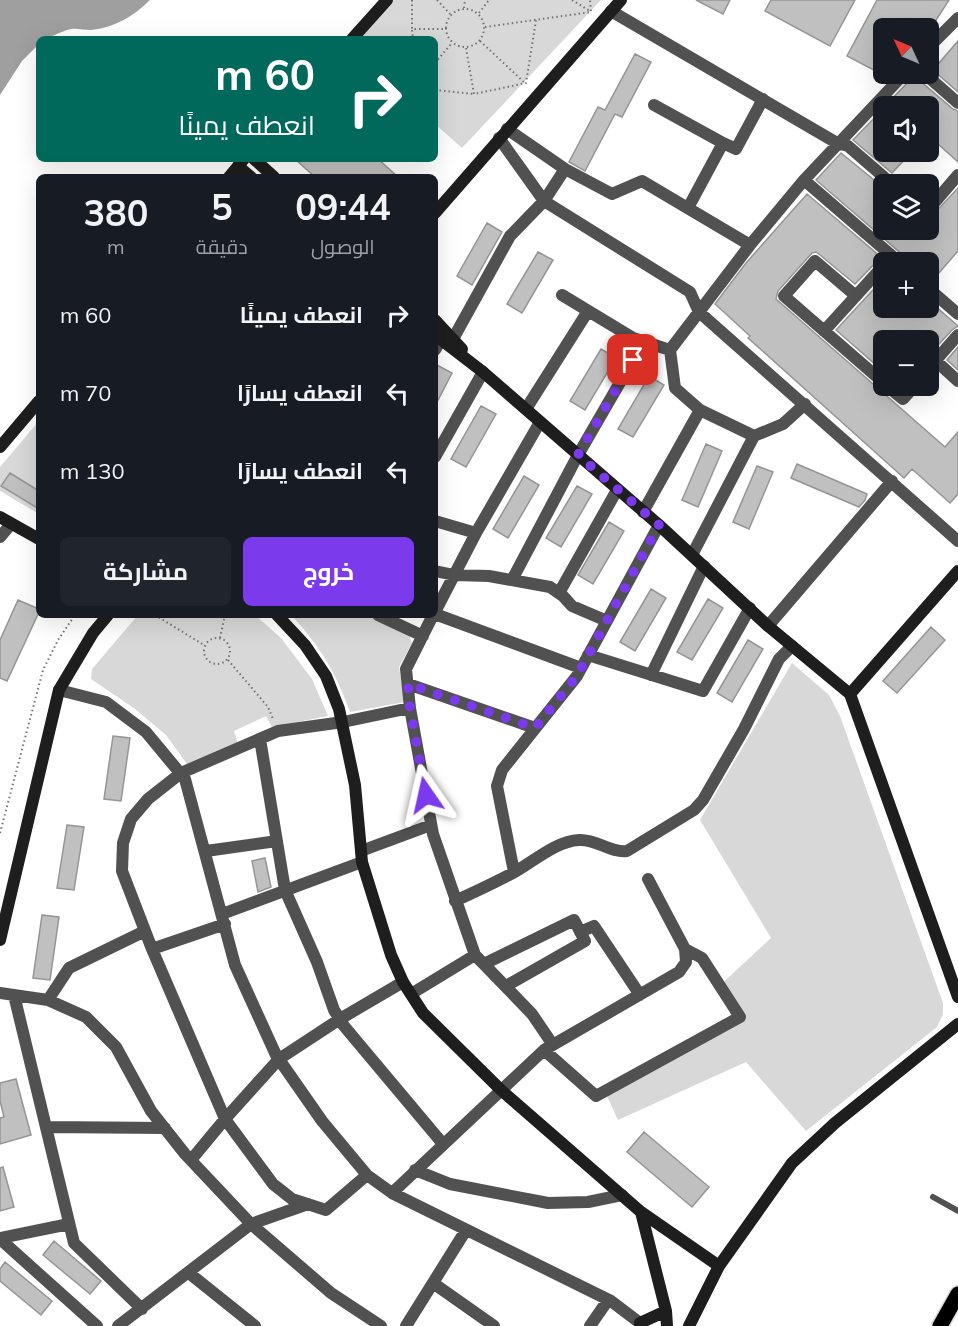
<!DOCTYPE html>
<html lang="ar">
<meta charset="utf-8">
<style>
body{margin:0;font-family:Mulish,Cairo,sans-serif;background:#20242c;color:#f1f3f6;direction:rtl;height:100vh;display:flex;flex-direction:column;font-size:22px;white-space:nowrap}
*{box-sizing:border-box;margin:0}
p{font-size:20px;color:#9ea1a6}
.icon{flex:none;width:33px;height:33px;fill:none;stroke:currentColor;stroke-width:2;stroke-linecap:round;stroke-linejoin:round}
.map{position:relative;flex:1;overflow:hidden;direction:ltr}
.side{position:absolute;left:36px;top:174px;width:402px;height:444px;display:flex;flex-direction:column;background:#171b24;border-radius:9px;box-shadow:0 6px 24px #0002;direction:rtl}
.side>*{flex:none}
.hud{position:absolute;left:36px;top:36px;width:402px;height:126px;border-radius:9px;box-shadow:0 6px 24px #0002;direction:rtl;background:#00695c;color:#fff;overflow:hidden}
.needle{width:39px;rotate:314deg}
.controls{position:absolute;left:873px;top:18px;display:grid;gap:12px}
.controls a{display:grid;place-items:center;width:66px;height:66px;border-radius:9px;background:#171b24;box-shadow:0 6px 24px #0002;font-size:30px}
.pin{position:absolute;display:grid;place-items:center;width:51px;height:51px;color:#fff;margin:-26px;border-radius:12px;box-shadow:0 3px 9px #0006}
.me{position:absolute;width:66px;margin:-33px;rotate:349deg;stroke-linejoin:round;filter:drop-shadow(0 0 4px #0008)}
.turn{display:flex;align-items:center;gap:21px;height:126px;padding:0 24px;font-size:27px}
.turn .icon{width:78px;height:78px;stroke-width:2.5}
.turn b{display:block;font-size:42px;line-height:51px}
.eta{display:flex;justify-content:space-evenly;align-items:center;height:102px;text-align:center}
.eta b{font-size:36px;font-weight:700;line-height:42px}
.button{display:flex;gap:12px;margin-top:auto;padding:12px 24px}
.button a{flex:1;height:69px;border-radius:9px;background:#7c3aed;color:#fff;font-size:24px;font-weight:700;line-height:69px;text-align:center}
.button a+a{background:#20242c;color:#f1f3f6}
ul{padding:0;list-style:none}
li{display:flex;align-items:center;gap:18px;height:78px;padding:0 24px}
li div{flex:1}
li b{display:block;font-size:22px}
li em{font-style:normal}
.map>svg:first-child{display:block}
.green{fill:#d8d8d8}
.water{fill:#9f9f9f}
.building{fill:#c0c0c0;stroke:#959595;stroke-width:1.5}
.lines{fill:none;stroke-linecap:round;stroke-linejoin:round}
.primary-casing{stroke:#dbdbdb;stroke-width:18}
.path{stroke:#737373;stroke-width:2;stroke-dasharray:1.5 3;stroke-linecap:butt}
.lane{stroke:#515151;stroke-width:6}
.street{stroke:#515151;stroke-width:12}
.secondary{stroke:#1e1e1e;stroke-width:12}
.primary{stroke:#000;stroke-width:15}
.route{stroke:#7c3aed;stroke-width:10;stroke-dasharray:0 18}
</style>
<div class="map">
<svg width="958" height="1326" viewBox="0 0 958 1326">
<rect width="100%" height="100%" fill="#fff"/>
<path class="green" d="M390 0H601L462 148 435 124V39H355Z
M39 421V514L0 491V467Z
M138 615H255L281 638 312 679 328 716 272 727 266 716 234 731 238 744 190 768 166 735 135 709 91 679 92 669Z
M291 615H369L408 632 412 643 399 667 405 702 350 712C337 675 319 644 291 615Z
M792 663 829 695 840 716 943 1003V1014L937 1027 806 1131 746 1062 618 1120 607 1096 736 1021 716 989 771 938 700 820Z"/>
<path class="water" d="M0 0H150C134 16 114 28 91 30 84 30 77 28 71 29 60 31 51 39 39 39V44L22 61 0 95Z"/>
<path class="building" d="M696 0H730L723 14Z
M771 0H855L830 46 765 11Z
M877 0H949L931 28H884V74H893L889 78 847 56Z
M958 41V92L933 70Z
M635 54 651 62 622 117 615 114 585 171 569 162 598 107 605 110Z
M912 74 953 109 958 111V162L928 135V106H885L910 80Z
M884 108V152H912L892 173 853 140Z
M841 153 884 188V230H928V220L958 188V251L932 281 928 280V262H907L904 256 816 180Z
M295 159H378L398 177H315Z
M807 194 881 257 855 284 820 255 816 252 812 253 778 291 776 299 945 447 958 432V494L950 503 912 469 904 478 748 338 750 336 715 304 746 263Z
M487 223 502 232 472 285 457 276Z
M538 252 553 260 522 313 507 304Z
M884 278V308H928V300L958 326 952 330 928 356V340H884V372L836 330Z
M958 347V370L947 360Z
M601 349 616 358 585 410 570 401Z
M435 364 452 373 435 406Z
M649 376 664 385 633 437 618 429Z
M481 406 496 414 466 467 451 459Z
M706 444 722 451 698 507 682 500Z
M797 464 867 494 865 500 859 507 791 478Z
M757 466 773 472 749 529 733 522Z
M10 473 39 491V509L1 486Z
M524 476 539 485 508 538 493 529Z
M577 486 592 494 561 547 546 538Z
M609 522 624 531 593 584 578 575Z
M651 589 666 598 635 651 620 642Z
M708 599 723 608 692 660 677 652Z
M18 600 39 609V612L7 681 0 678V640Z
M931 627 945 640 897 693 883 681Z
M748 640 763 649 732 702 717 693Z
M113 736 130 738 121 801 104 799Z
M67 825 84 827 74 890 57 888Z
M265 858 271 887 258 892 252 861Z
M42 915 59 917 50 980 33 978Z
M16 1079 31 1135 0 1144V1118L4 1117 0 1101V1083Z
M644 1132 709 1187 692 1207 627 1152Z
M3 1167 14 1207 0 1211V1168Z
M54 1241 101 1281 90 1294 43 1255Z
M5 1262 52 1301 41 1315 0 1281V1269Z"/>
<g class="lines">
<defs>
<path id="primary" d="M940 1326 958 1294"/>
</defs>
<use href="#primary" class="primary-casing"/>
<path class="path" d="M412 0V29H444
M437 0 450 14
M572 0 590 11
M464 8 465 0
M446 28a19 19 0 1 1 38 0a19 19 0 1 1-38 0Z
M479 13 489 0
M485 27 591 12 590 0
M412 30 413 39
M480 41 526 84
M466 48 474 94 526 83 536 20
M435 63 452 43
M435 90 474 94
M155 615 204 645
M204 651a13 13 0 1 1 26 0a13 13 0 1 1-26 0Z
M220 638 225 615
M228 660 268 707 273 719
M0 833 43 670 58 640 75 615"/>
<path class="lane" d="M933 1197 958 1211"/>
<path class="street" d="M611 11 837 143 848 146 892 184
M928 48 958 18
M925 74 958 103
M654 105 723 143
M507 129 565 169 612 194 642 181 750 245
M565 169 544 201 690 292 699 312 958 541
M804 180 899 262
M688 208 723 143 736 149 763 99
M928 210 958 175
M928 288 958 314
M562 295 633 338 670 350 750 245 804 180 904 74
M856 296 815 261 784 296 884 383
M824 331 884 265
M453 339 510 236 544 201 499 138
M435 350 441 340
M670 350 675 388 700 410 754 436 783 424 805 404
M936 361 958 381
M928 369 958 335
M887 386 903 399 915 386
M526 409 588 311
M435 457 483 372
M643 512 700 410
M435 521 476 533
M0 537 11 524
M692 555 754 436
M435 571 454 575 489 576 550 587 563 596 572 606 607 621
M512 580 578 455 644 341
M559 593 617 490
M435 612 476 533 540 422
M435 614 581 668
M378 615 423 636
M433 615 406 669 410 708 433 834 475 955 532 1014 553 1045
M768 626 892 481
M588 655 703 691 750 608
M651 675 704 566
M408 684 535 728
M59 690 106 702 146 732 185 779 235 965 276 1055 322 1121 367 1175 392 1193 611 1301 640 1323 641 1326
M260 739 285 890 317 962 334 1010 344 1026 443 1144
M206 851 277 841
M361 851 431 825
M514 872 497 786 502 770 577 676 659 525
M455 901C475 892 494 883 513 873 533 862 556 841 579 840 597 839 610 853 627 851L694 810 703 800 744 729 779 659 792 646
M222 914 362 862
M580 932 594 926 640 995
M152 949 122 871 123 843 131 819 148 799 181 773 278 731 343 722 410 708
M484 964 574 920 585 941 506 986
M0 993 48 1000 86 1017 116 1047 151 1111 185 1154 251 1224 331 1293 381 1326
M411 994 475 955
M14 995 74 1243 142 1309
M48 1000 69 968 145 931
M544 1050 596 1096 740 1017 702 958 685 949
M46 1127 165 1128
M191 1160 225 1119 152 949 225 924
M415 1170 450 1184 548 1203 588 1202 622 1195
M367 1175 326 1210 292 1199 273 1184 225 1119 279 1059 340 1019 403 982
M392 1193 544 1050 679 972 686 962 685 949 648 879
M0 1238 69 1224
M0 1239 97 1326
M189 1273 255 1326
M433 1283 494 1326
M118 1326 251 1224 308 1204
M406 1326 466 1230
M590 1326 608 1300"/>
<path class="secondary" d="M352 39 387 0
M254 159 274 177
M238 166 251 177
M229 177 244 159
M435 213 621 0
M435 320 462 349
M435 335 483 372 659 525 768 626 850 694 958 997
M0 447 39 401
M0 517 39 539
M277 615 305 645 326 676 339 709 355 785 362 862 391 955 403 982 423 1013 501 1090 641 1212 719 1266
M850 694 958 571
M0 940 59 690 93 633 108 615
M641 1212 666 1311 667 1326
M640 1323 666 1311
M689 1326 719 1266 792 1163 835 1123 958 1024"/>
<use href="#primary" class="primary"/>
</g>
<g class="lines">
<path class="route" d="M426 795 410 708 408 684 535 728 577 676 659 525 578 455 633 360"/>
</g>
</svg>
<div class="controls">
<a><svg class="needle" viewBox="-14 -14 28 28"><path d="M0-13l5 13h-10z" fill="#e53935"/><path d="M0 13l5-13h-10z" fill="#9ea1a6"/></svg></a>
<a><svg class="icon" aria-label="sound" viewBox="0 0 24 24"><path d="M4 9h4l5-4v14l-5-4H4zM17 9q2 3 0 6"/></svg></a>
<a><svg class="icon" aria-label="layers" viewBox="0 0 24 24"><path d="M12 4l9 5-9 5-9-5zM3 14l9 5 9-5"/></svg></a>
<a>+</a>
<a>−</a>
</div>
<div class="pin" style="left:633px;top:360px;background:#d93025"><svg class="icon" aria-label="arrive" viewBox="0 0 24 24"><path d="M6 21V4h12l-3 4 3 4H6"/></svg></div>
<svg class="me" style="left:426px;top:795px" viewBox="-20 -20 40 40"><path d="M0-17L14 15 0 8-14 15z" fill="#7c3aed" stroke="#fff" stroke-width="4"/></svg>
<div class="hud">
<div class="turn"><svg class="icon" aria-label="right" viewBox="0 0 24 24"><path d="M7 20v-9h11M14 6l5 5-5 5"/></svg><div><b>60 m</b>انعطف يمينًا</div></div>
</div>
<section class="side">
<div class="eta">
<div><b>09:44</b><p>الوصول</p></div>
<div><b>5</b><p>دقيقة</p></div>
<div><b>380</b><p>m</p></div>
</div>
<ul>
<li><svg class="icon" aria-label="right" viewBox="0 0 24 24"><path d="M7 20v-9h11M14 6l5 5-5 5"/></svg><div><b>انعطف يمينًا</b></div><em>60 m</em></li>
<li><svg class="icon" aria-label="left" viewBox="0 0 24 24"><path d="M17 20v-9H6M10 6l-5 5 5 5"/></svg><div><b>انعطف يسارًا</b></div><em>70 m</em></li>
<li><svg class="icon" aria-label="left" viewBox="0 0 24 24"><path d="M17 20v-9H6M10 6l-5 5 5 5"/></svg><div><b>انعطف يسارًا</b></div><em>130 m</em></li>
</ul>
<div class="button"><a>خروج</a><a>مشاركة</a></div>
</section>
</div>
